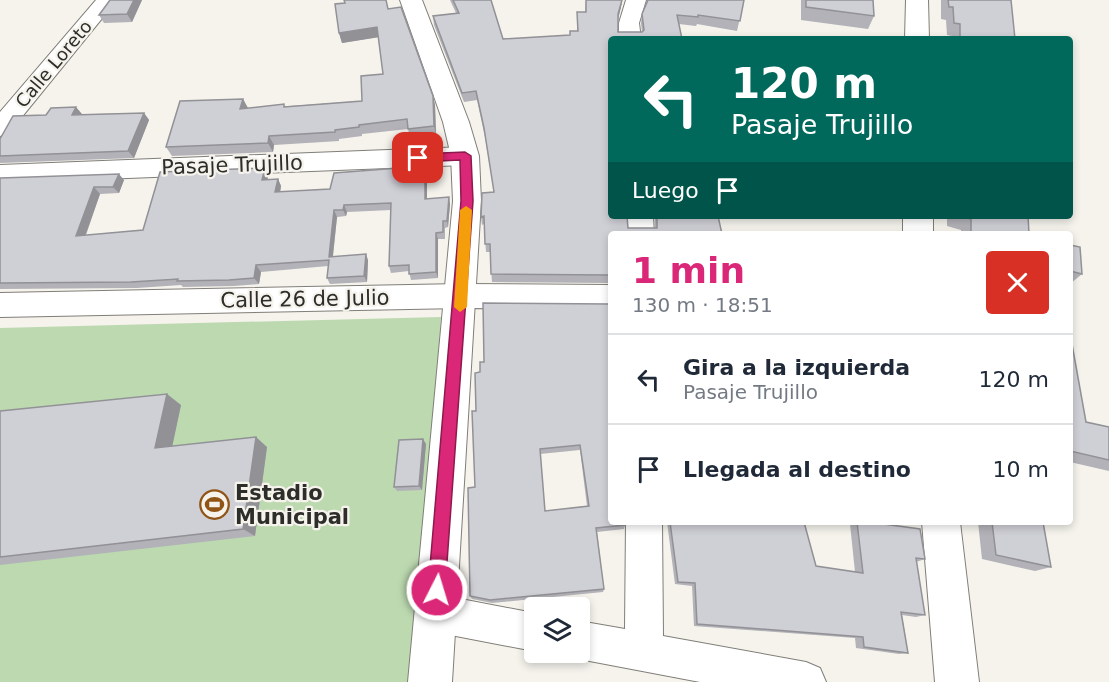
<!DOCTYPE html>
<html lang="es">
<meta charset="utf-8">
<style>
body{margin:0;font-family:"DejaVu Sans",sans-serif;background:#f2f2f3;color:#1f2937;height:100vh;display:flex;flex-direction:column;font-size:22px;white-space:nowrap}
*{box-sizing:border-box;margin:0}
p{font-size:20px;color:#747a83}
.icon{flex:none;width:33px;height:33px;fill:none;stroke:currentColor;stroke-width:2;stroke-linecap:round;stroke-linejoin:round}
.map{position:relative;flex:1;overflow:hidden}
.sheet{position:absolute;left:608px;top:231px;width:465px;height:294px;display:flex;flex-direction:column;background:#fff;border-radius:6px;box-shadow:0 3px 9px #0003}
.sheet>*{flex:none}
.guide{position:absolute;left:608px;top:36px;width:465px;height:183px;border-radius:6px;box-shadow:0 3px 9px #0003;background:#00695c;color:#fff;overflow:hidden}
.tools{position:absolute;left:524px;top:597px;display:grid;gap:12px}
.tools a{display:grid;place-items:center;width:66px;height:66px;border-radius:6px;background:#fff;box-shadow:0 3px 9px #0003;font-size:30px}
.pin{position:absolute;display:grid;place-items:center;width:51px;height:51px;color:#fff;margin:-26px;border-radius:12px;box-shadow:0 3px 9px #0006}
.me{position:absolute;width:66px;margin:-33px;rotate:5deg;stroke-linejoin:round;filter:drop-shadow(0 0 4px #0008)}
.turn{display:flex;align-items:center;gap:21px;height:126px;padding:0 24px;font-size:27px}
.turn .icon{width:78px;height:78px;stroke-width:2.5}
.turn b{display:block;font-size:42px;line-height:51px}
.then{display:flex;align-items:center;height:57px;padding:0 24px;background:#0003;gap:12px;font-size:22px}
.round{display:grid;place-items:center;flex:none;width:63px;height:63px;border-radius:6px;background:#f2f2f3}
.overview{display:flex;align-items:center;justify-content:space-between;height:102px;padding:0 24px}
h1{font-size:36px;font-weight:800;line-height:45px;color:#db2777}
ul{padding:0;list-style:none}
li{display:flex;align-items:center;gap:18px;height:90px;padding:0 24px;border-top:2px solid #e0e1e3}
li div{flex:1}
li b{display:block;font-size:22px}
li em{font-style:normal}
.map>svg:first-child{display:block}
.green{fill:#bcd9b0}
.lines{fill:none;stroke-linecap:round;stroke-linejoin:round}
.minor-casing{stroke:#807e78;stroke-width:2}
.tertiary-casing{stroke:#807e78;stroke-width:2}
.minor{fill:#fff;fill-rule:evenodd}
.tertiary{fill:#fff;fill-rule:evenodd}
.wall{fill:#b2b2b8;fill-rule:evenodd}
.shaded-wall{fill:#919196}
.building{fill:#cfcfd6;stroke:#919196;stroke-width:1.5;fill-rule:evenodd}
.route{fill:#db2777;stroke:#8e194d;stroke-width:1.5}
.slow{fill:#f59e0b}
.labels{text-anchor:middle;stroke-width:4.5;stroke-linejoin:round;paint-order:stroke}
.far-street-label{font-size:18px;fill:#2d2d2a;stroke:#f5f3ec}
.street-label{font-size:21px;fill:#2d2d2a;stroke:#f5f3ec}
.poi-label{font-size:21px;font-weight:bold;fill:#2d2d2a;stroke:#f5f3ec;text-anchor:start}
</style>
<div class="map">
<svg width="1109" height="682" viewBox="0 0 1109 682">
<rect width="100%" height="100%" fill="#f5f3ec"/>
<path class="green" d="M441 317 414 682H0V328Z"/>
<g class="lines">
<defs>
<path id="minor" d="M96 0H117L8 134 0 136V112Z
M626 0H646L639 23 641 39H619V23Z
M465 147 474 150 477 156 474 162 465 165 0 183V165Z
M627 216H653L654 234H628Z
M461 284 610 285V309L461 308 0 317V293Z
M626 522H662L663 636 806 662 820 668 826 682H700L579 659 565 654 579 652V621L625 629Z
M435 594 534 613V651L435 632 422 626 416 613 422 600Z"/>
<path id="tertiary" d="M400 0H422L469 122 479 156 481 201 452 682H408L453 201 451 156 443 122Z
M906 0H928L929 39H905Z
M903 216H933V234H903Z
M922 522H960L979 682H935Z"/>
</defs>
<use href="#minor" class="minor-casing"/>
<use href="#tertiary" class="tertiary-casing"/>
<use href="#minor" class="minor"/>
<use href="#tertiary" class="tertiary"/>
</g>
<path class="wall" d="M142 0 132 22 104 23 99 15Z
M450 0H491L503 39 570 36V31H577V12H585L586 0H622L621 7 618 19V32H642L641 23 642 14 648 0H744L737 31 697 24 696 26 679 24 682 39H610V216H627L628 228H655V216H718L722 234H610V283L492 282 490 252H486L484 224 482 225 481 217 482 193 494 192 485 137 477 100 464 102 434 25 433 16 456 13Z
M801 0H873L874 16 868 29 801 20Z
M941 0H1011L1015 39H952V36L947 35 946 20 941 19Z
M388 9 433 96 435 105 436 135 410 137 408 129 362 134V136L339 139V141L274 145 273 152 172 156 166 147 243 99 248 109 362 101 383 74 378 37 342 43 339 33Z
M144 113 149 120 134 158 0 163V139L46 115Z
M265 168 268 175V180L278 179 281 186 280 192 330 189 427 173V199L450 204 448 227 445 228V239H438V278L411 280 409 271 391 273 389 266 391 210 347 212 346 216 337 217 333 257 368 260 367 282 330 284 327 278 328 266 261 272 259 284 234 286 183 287 181 285 137 288 0 289V178L124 180 119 193 100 194 86 235 143 230Z
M947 216H1028L1029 234H961V230L947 226Z
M1070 245 1082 274 1070 284Z
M610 304V398L625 525 624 529 597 532 604 589 603 592 492 603 472 599 470 596 475 487 476 411 480 372 484 362ZM580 450 587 506 545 511 540 454Z
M1070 333 1086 422 1109 427V471L1070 462Z
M181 405 172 446 267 447 255 536 0 565V411Z
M426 444 422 490 397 491 394 487Z
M667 522H804L816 566 855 572 850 524 854 522H869L925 559 916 562 925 615 916 617 902 615 908 653 899 654 856 648 855 638 694 626 692 586 675 584Z
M978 522H1043L1051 567 1035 571 982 559Z"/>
<path class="shaded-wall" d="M134 0H142L132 22 127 14Z
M622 0 621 7 617 23 618 14Z
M377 27 380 37 342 43 339 33Z
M433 96 435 105 436 135 434 126Z
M243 99 248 108 245 118 240 109Z
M76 107 82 114 72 115Z
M144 113 149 120 134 158 128 151Z
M269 136 274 145 273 152 268 143Z
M425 166 427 173V206L425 199Z
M265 168 268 175 266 187 262 180Z
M119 174 124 180 119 193 113 187Z
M278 179 281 186 279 199 275 192Z
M94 187 100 194 83 242 76 236Z
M449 197 450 204 448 227 447 221Z
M344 205 347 212 346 216 343 210Z
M334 210 337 217 332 263 329 257Z
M436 233 438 239V278L436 272Z
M366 254 368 260 367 282 364 276Z
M256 265 261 272 259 284 254 278Z
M167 394 181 405 170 457 155 448Z
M256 437 267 447 255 536 243 529Z
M423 439 426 444 422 490 419 486Z"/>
<path class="building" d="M110 0H134L127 14 99 15Z
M344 0H386L388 9 401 7 433 96 434 126 408 129 407 119 359 125V127L335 130V132L269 136 268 143 166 147 180 101 243 99 240 109 284 104V107L362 101 361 76 383 74 377 27 339 33 335 4 345 3Z
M453 0H491L503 39 570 35V31H578L577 12H586V0H622L618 14V32H642L644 30 642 14 648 0H744L740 21 698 15V17L677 15 682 39H610V216H627L628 228H657V216H718L722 234H610V275L491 274 490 244H485L484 216 481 217 482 193 494 192 484 128 476 91 462 93 433 16 459 13Z
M806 0H873L874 16 806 7Z
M948 0H1011L1015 39H960V24L954 23 953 7H949Z
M76 107 72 115 144 113 128 151 0 156V139L13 116 46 115 51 108Z
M425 166V199L449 197 447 221H443V232L436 233V272L409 274V265L389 266 391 203 344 205 343 210H334L329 257 366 254 364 276 327 278 329 260 256 265 254 278 229 280 177 281 178 279 131 282 0 283V178L119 174 113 187H94L76 236 143 230 160 172 265 168 262 180 278 179 275 192 330 189 334 173Z
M961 216H1028L1029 234H971V219Z
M1070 245 1080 247 1082 274 1070 271Z
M483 303 610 304V392H609L610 403V522H625V525L596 528 604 589 490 600 470 596 468 488 475 487 472 411H476L475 373 480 372V362H484ZM580 445 589 506 545 511 540 449Z
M1070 333 1086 422 1109 427V460L1070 451Z
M167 394 155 448 256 437 243 529 0 557V411Z
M423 439 419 486 394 487 399 440Z
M670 522H804L816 566 863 573 857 522H869L920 529 925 559 916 558 925 615 901 612 908 653 864 647 863 637 697 624 695 583 678 582Z
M992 522H1043L1051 567 996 555Z"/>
<path class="route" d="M465 152 471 156 473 201 445 590 443 596 437 599 431 596 428 590 461 201 460 160 418 162 413 158 418 154Z"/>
<path class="slow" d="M466 206 472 210 467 307 460 312 454 307 460 210Z"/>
<defs>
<symbol id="stadium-ring" viewBox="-11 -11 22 22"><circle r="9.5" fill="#f5f3ec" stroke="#905415" stroke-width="1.5"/><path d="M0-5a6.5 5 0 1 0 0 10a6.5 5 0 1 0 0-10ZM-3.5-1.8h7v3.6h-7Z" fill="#905415"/></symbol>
</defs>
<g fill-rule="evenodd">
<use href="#stadium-ring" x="198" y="488" width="33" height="33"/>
</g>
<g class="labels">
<g class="far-street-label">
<text transform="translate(54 64) rotate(-50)" y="6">Calle Loreto</text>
</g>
<g class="street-label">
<text transform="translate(232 165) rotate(-2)" y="7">Pasaje Trujillo</text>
<text transform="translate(305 299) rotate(-1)" y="7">Calle 26 de Julio</text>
</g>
<g class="poi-label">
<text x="235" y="500">Estadio<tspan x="235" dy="24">Municipal</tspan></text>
</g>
</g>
</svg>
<div class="tools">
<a><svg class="icon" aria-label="layers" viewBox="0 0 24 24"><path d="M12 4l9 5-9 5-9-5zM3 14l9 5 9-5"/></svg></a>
</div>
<div class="pin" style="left:418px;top:158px;background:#d93025"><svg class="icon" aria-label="arrive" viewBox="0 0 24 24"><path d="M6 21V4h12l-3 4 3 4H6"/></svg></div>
<svg class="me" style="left:437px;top:590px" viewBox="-20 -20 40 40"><circle r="17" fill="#db2777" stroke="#fff" stroke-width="3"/><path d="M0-11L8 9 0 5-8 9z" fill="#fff"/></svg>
<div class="guide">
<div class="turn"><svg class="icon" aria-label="left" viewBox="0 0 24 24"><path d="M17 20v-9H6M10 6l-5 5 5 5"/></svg><div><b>120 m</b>Pasaje Trujillo</div></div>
<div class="then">Luego<svg class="icon" aria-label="arrive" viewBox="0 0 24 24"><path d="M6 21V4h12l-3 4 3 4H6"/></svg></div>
</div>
<section class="sheet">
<div class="overview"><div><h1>1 min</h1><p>130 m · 18:51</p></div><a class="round" style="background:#d93025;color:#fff"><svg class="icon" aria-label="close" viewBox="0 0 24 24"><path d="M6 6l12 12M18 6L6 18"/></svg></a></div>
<ul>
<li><svg class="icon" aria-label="left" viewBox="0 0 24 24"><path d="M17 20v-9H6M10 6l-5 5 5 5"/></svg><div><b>Gira a la izquierda</b><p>Pasaje Trujillo</p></div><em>120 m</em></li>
<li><svg class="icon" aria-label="arrive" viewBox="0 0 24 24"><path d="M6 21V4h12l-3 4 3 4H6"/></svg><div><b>Llegada al destino</b></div><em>10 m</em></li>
</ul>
</section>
</div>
